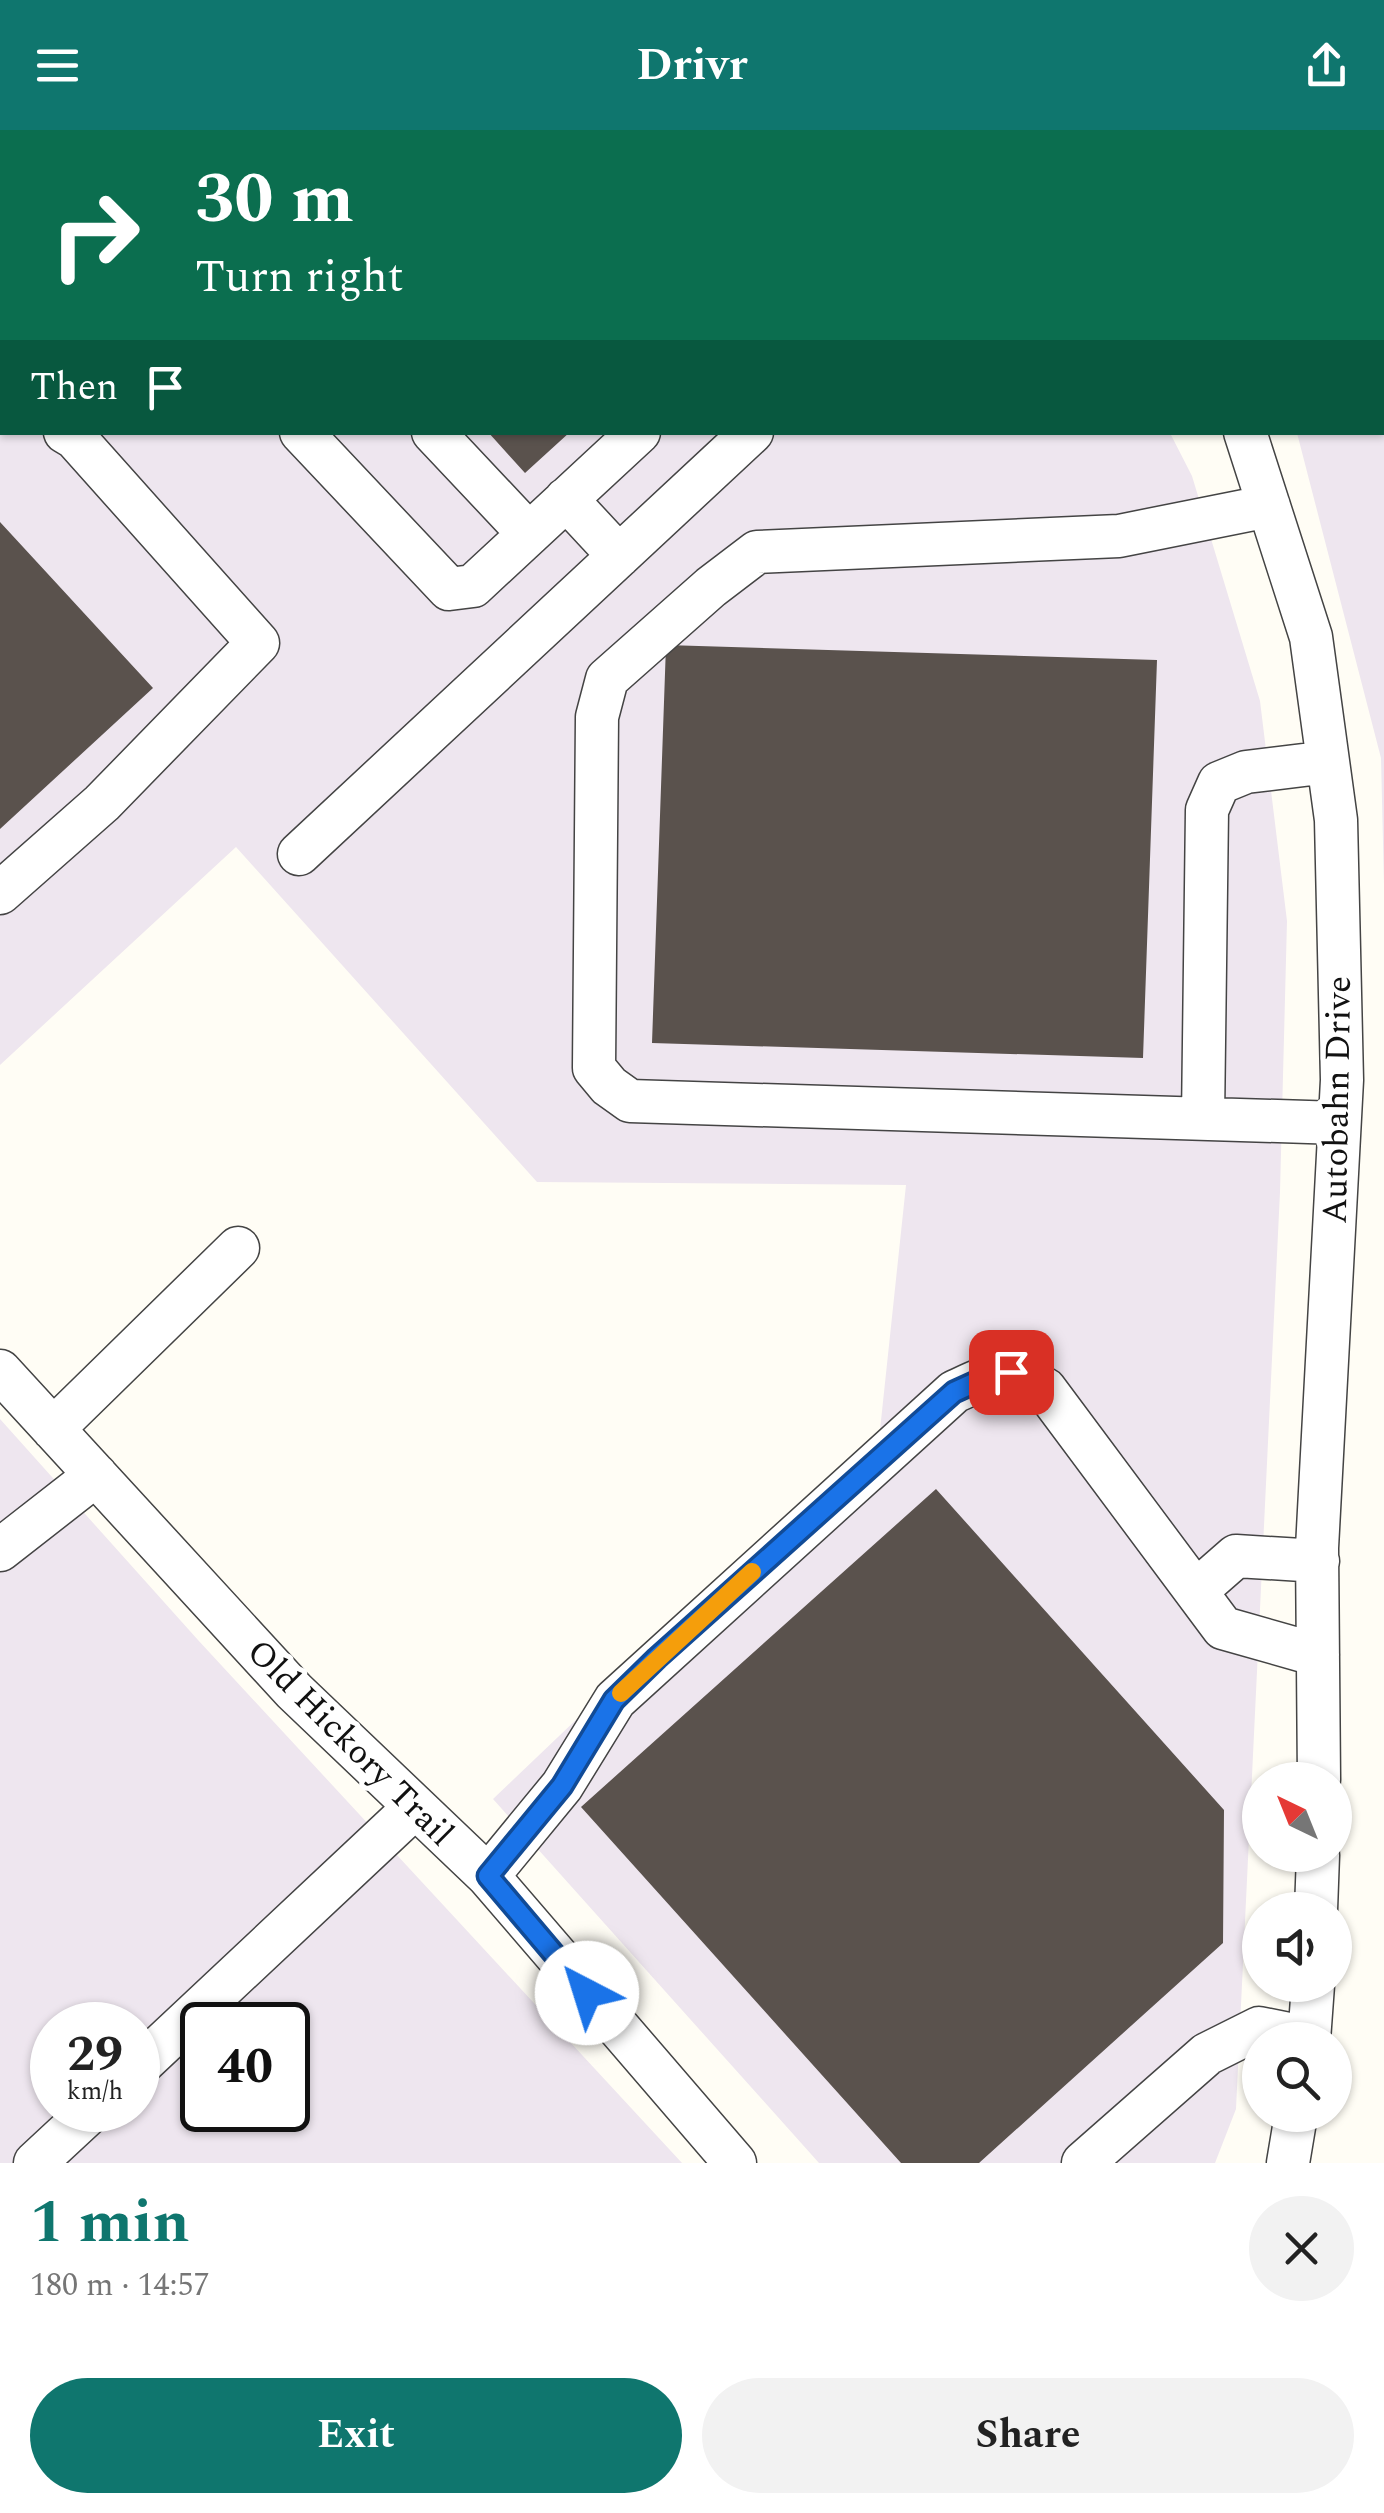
<!DOCTYPE html>
<meta charset="utf-8">
<style>
body{margin:0;font-family:Spectral,serif;background:#f2f2f2;color:#222;height:100vh;display:flex;flex-direction:column;font-size:38px;white-space:nowrap}
*{box-sizing:border-box;margin:0}
p{font-size:32px;color:#767676}
.icon{flex:none;width:55px;height:55px;fill:none;stroke:currentColor;stroke-width:2;stroke-linecap:round;stroke-linejoin:round}
.map{position:relative;height:2033px;overflow:hidden}
.panel{display:flex;flex-direction:column;background:#fff;flex:1}
.panel>*{flex:none}
.top-card{position:absolute;left:0px;top:0px;width:1385px;height:305px;box-shadow:0 2px 8px #0004;background:#0b6e4f;color:#fff;overflow:hidden}
.needle{width:65px;rotate:317deg}
.buttons{position:absolute;left:1242px;top:1632px;display:grid;gap:20px}
.buttons a{display:grid;place-items:center;width:110px;height:110px;border-radius:50%;background:#fff;box-shadow:0 2px 8px #0004;font-size:50px}
.speed{position:absolute;left:30px;top:1872px;display:flex;gap:20px;font-size:50px;font-weight:700;text-align:center}
.speed>*{display:grid;place-content:center;width:130px;height:130px;border-radius:50%;background:#fff;box-shadow:0 2px 8px #0004;line-height:1}
.speed small{font-size:25px;font-weight:400}
.speed .limit{border:5px solid #111;border-radius:15px;background:#fff;color:#111}
.pin{position:absolute;display:grid;place-items:center;width:85px;height:85px;color:#fff;margin:-42px;border-radius:20px;box-shadow:0 5px 15px #0006}
.me{position:absolute;width:110px;margin:-55px;rotate:320deg;stroke-linejoin:round;filter:drop-shadow(0 0 8px #0008)}
.turn{display:flex;align-items:center;gap:35px;height:210px;padding:0 30px;font-size:45px}
.turn .icon{width:130px;height:130px;stroke-width:2.5}
.turn b{display:block;font-size:70px;line-height:85px}
.then{display:flex;align-items:center;height:95px;padding:0 30px;background:#0003;gap:20px;font-size:38px}
.round{display:grid;place-items:center;flex:none;width:105px;height:105px;border-radius:52px;background:#f2f2f2}
.headline{display:flex;align-items:center;justify-content:space-between;height:170px;padding:0 30px}
h1{font-size:60px;font-weight:700;line-height:75px;color:#0f766e}
.cta{display:flex;gap:20px;margin-top:auto;padding:20px 30px}
.cta a{flex:1;height:115px;border-radius:60px;background:#0f766e;color:#fff;font-size:40px;font-weight:700;line-height:115px;text-align:center}
.cta a+a{background:#f2f2f2;color:#222}
header{display:flex;justify-content:space-between;align-items:center;height:130px;padding:0 30px;background:#0f766e;color:#fff;font-size:45px;font-weight:700}
.map>svg:first-child{display:block}
.industrial{fill:#eee6ef;fill-rule:evenodd}
.building{fill:#5a524d}
.lines{fill:none;stroke-linecap:round;stroke-linejoin:round}
.minor-casing{stroke:#444;stroke-width:45}
.minor{stroke:#fff;stroke-width:42}
.route-casing{stroke:#114b97;stroke-width:25}
.route{stroke:#1a73e8;stroke-width:18}
.slow{stroke:#f59e0b;stroke-width:18}
.labels{text-anchor:middle;stroke-width:10;stroke-linejoin:round;paint-order:stroke}
.street-label{font-size:35px;fill:#111;stroke:#fff}
</style>
<header><svg class="icon" aria-label="menu" viewBox="0 0 24 24"><path d="M4 6h16M4 12h16M4 18h16"/></svg>Drivr<svg class="icon" aria-label="share" viewBox="0 0 24 24"><path d="M12 15V3M7 8l5-5 5 5M5 13v7h14v-7"/></svg></header>
<div class="map">
<svg width="1384" height="2033" viewBox="0 0 1384 2033">
<rect width="100%" height="100%" fill="#fffdf5"/>
<path class="industrial" d="M0 0 991 2H2V302L1170 303 1192 346 1260 571 1287 791 1280 1062 1236 1979 1215 2033H819L493 1669 880 1300 906 1055 537 1052 236 717 0 935Z
M1138 0H1384V755L1381 628 1297 303 1382 302V2Z
M0 1289 198 1510 682 2033H0ZM52 1895H138V1980H52ZM202 1895H288V1980H202Z"/>
<path class="building" d="M488 302H570L525 343Z
M0 392 153 558 0 699Z
M666 515 1157 530 1143 928 652 913Z
M936 1359 1224 1680 1223 1813 979 2033H901L581 1677Z"/>
<g class="lines">
<defs>
<path id="minor" d="M14 0 16 2
M148 0 150 2
M781 0 783 2
M1056 0 1058 2
M1140 2 1144 0
M1382 219H1384
M0 270 2 271
M301 302 449 459 473 456 639 302
M433 302 529 404
M1245 302 1311 507 1336 690 1342 950 1317 1418 1319 1650
M566 369 619 426
M1269 376 1119 406 757 422 711 457 607 549 597 587 594 938 609 956 630 971 1339 993
M299 724 752 302
M0 763 102 673 258 513 75 308 65 302
M1203 989 1207 680 1219 653 1246 642 1328 632
M0 1241 294 1561 488 1746 735 2033
M53 1299 238 1118
M0 1420 96 1345
M1196 1461 1236 1426 1318 1431
M488 1746 562 1656 615 1570 954 1262C997 1242 1001 1238 1045 1259L1223 1498 1318 1525
M1316 1780 1318 1725
M1309 1910 1313 1855
M138 1937 414 1678
M35 2033 92 1980
M1083 2033 1207 1924 1259 1898 1309 1908
M1288 2033 1296 1985"/>
</defs>
<use href="#minor" class="minor-casing"/>
<use href="#minor" class="minor"/>
</g>
<g class="lines">
<defs>
<path id="route" d="M587 1863 488 1746 562 1656 614 1570 657 1528 954 1262 987 1247 1011 1242"/>
</defs>
<use href="#route" class="route-casing"/>
<use href="#route" class="route"/>
<path class="slow" d="M621 1563 752 1442"/>
</g>
<g class="labels">
<g class="street-label">
<text transform="translate(1336 970) rotate(-89)" y="12">Autobahn Drive</text>
<text transform="translate(351 1612) rotate(45)" y="12">Old Hickory Trail</text>
</g>
</g>
</svg>
<div class="buttons">
<a><svg class="needle" viewBox="-14 -14 28 28"><path d="M0-13l5 13h-10z" fill="#e53935"/><path d="M0 13l5-13h-10z" fill="#767676"/></svg></a>
<a><svg class="icon" aria-label="sound" viewBox="0 0 24 24"><path d="M4 9h4l5-4v14l-5-4H4zM17 9q2 3 0 6"/></svg></a>
<a><svg class="icon" aria-label="search" viewBox="0 0 24 24"><circle cx="10" cy="10" r="6"/><path d="M15 15l6 6"/></svg></a>
</div>
<div class="speed"><div>29<small>km/h</small></div><div class="limit">40</div></div>
<div class="pin" style="left:1011px;top:1242px;background:#d93025"><svg class="icon" aria-label="arrive" viewBox="0 0 24 24"><path d="M6 21V4h12l-3 4 3 4H6"/></svg></div>
<svg class="me" style="left:587px;top:1863px" viewBox="-20 -20 40 40"><circle r="19" fill="#fff"/><path d="M0-13L10 11 0 6-10 11z" fill="#1a73e8"/></svg>
<div class="top-card">
<div class="turn"><svg class="icon" aria-label="right" viewBox="0 0 24 24"><path d="M7 20v-9h11M14 6l5 5-5 5"/></svg><div><b>30 m</b>Turn right</div></div>
<div class="then">Then<svg class="icon" aria-label="arrive" viewBox="0 0 24 24"><path d="M6 21V4h12l-3 4 3 4H6"/></svg></div>
</div>
</div>
<section class="panel">
<div class="headline"><div><h1>1 min</h1><p>180 m · 14:57</p></div><a class="round"><svg class="icon" aria-label="close" viewBox="0 0 24 24"><path d="M6 6l12 12M18 6L6 18"/></svg></a></div>
<div class="cta"><a>Exit</a><a>Share</a></div>
</section>
